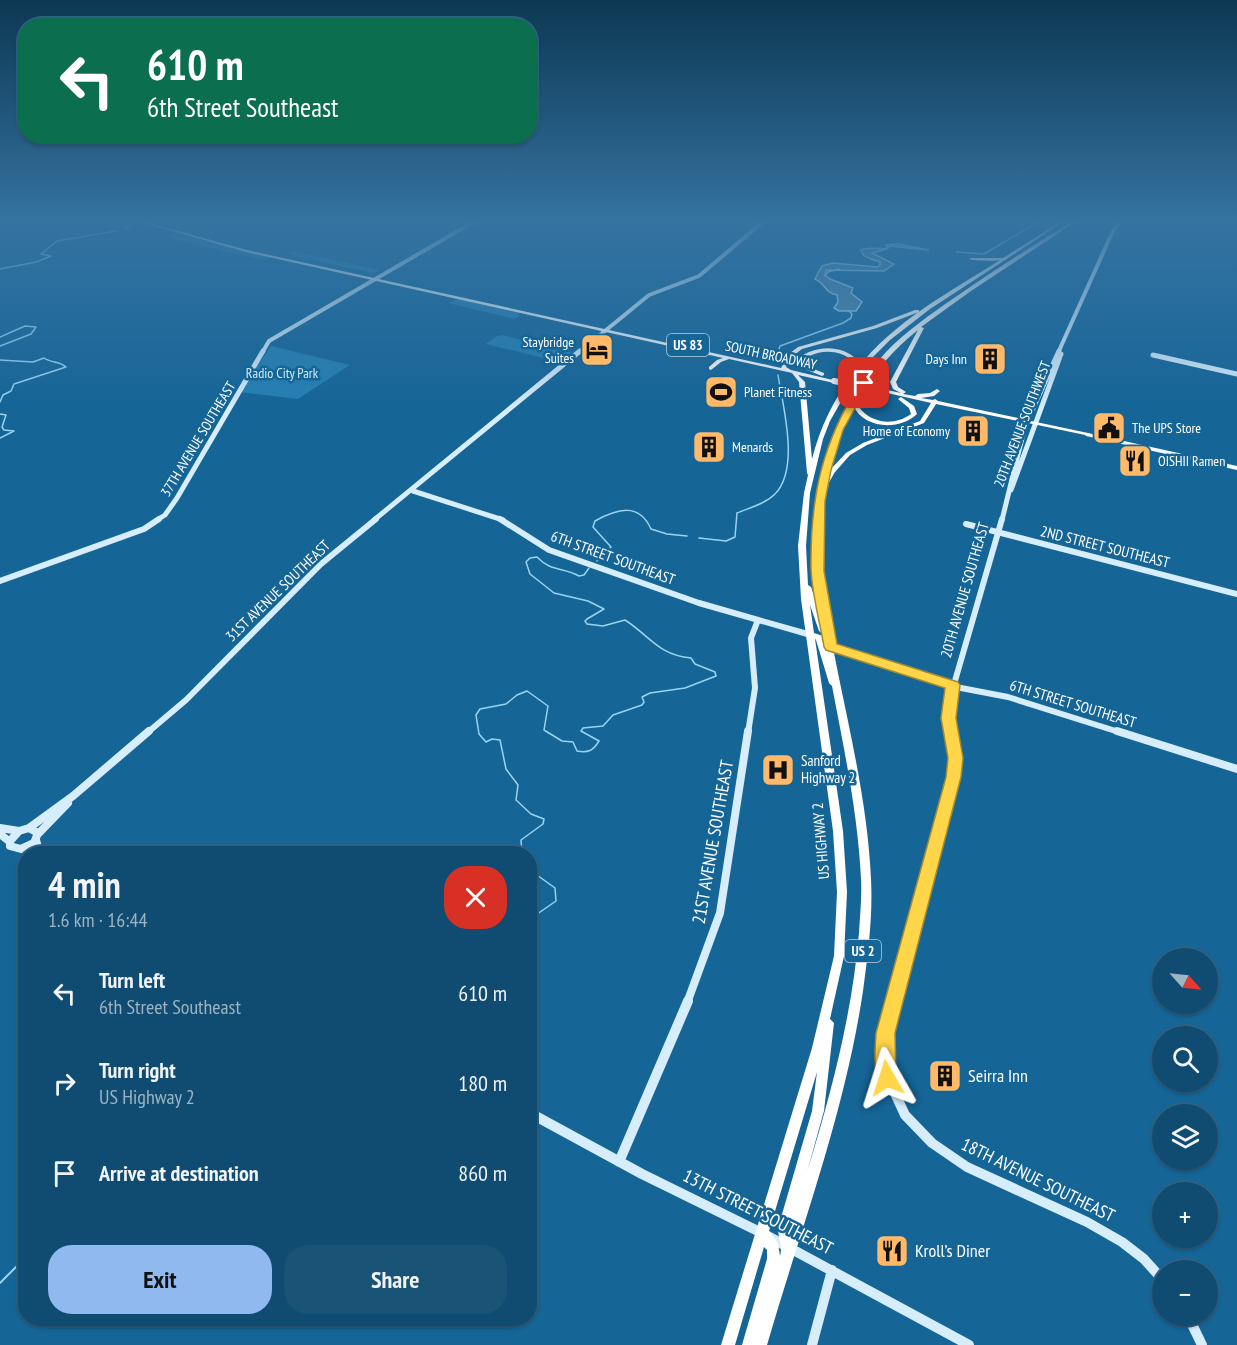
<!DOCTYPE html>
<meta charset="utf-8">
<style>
body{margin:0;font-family:"PT Sans Narrow",sans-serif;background:#195376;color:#f1f3f6;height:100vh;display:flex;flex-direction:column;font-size:22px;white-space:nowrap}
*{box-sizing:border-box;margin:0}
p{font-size:20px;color:#9cb4c3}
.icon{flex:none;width:33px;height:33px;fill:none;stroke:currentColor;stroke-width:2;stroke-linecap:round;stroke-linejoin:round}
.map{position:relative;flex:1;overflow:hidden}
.drawer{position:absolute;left:18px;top:846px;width:519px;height:480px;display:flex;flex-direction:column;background:#104c71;border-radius:24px;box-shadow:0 2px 4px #0004,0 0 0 2px #306384}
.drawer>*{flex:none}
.guide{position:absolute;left:18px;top:18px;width:519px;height:126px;border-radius:24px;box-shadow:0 2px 4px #0004,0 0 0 2px #306384;background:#0b6e4f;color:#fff;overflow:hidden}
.needle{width:39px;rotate:117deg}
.controls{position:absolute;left:1152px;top:948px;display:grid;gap:12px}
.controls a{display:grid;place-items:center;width:66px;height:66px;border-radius:50%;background:#104c71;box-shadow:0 2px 4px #0004,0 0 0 2px #306384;font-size:30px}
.pin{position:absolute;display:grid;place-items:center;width:51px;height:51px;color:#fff;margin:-26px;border-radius:12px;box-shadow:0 3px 9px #0006}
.me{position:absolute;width:66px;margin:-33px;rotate:354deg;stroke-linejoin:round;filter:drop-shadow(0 0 4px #0008)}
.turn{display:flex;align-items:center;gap:21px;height:126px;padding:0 30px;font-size:27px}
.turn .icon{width:78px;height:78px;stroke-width:2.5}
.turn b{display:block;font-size:42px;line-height:51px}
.round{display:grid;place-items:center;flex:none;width:63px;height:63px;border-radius:24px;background:#195376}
.summary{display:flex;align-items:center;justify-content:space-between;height:102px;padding:0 30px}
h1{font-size:36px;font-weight:700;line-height:45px}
.cta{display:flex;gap:12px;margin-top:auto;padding:12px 30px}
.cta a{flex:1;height:69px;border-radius:24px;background:#90b9f0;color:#111;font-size:24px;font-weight:700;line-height:69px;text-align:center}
.cta a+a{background:#195376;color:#f1f3f6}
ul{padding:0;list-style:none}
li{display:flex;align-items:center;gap:18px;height:90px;padding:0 30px}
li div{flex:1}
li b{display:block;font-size:22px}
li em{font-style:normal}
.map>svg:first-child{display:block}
.green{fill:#257fb3}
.water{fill:#5086a9;stroke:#9ad4f4;stroke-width:1.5}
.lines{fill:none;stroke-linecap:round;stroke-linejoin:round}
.stream-far1{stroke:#9ad4f4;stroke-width:1.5}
.stream{stroke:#9ad4f4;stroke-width:2}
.secondary-far4{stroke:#d6edfc;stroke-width:4}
.secondary-far3{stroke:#d6edfc;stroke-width:5}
.secondary-far2{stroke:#d6edfc;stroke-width:6}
.secondary-far1{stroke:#d6edfc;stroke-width:8}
.secondary{stroke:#d6edfc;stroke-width:10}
.primary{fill:#f2f9ff;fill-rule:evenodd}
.highway{fill:#fff;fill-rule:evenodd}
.highway-bridge{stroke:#fff;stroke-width:6}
.route{fill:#ffd54a;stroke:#a68a30;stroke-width:1.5}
.labels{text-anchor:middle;stroke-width:5;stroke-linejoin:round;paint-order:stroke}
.far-poi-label{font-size:14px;fill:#fff;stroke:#156597;text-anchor:start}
.shield{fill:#156597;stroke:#b9d1e0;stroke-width:1.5}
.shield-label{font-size:14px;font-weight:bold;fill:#fff}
.far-street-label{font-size:14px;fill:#fff;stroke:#156597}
.far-park-label{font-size:14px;fill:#cfecfc;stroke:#156597}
.street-label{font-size:15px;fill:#fff;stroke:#156597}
.poi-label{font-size:15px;fill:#fff;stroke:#156597;text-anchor:start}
.near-street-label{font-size:18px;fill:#fff;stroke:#156597}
.near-poi-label{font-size:18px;fill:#fff;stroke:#156597;text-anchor:start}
</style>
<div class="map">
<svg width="1237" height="1345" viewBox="0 0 1237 1345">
<rect width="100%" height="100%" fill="#156597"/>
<path class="green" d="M176 233 269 257V259L263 260 173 239 169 234Z
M292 251 380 270 373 273 290 255 288 252Z
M458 299 518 313 520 315 515 319 448 303Z
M502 335 571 352 572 353 560 362 486 344 497 336Z
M271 346 350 365 298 399 240 392Z"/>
<path class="water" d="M898 244 929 250 890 246 887 249 872 253 894 264 884 271 826 270 825 275 830 279 853 288 851 293 862 302 856 311H839L834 308 838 302 837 295C825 293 826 284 815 279L822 266 833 263 877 267 880 265V262L864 256 861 250C868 246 878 250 888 248L886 245Z"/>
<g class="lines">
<path class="stream-far1" d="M124 228 131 226
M957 252 984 254 1040 221
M871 259 880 262
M0 269 36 262 51 256 41 254 57 241 116 231
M825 276 828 272 839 269
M0 337 25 326 36 327 31 334 0 346
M0 360 33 362 44 358C51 363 60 361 66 367L14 384 11 391 3 395 0 402
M776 361 780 346 843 323 851 318 852 314 849 311
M0 414 6 415 2 427 4 430 14 431 0 438
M699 538 726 541 735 537 737 513C749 508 765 504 775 494 800 468 783 407 778 375
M597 561 611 547 593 527 595 521C617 509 639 502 651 529L667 534 687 536
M522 854 521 840 543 824 544 819 531 814 516 800 518 785 506 769 500 740 492 739 486 742 479 734 476 715 480 709 506 704 517 695 527 691 548 706 544 730 562 741 573 742 577 751C588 753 593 751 599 741L581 731 583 728 603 726 613 715 642 705 644 702 642 697 650 693 685 688 716 676 715 672 695 664 691 658C658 655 650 636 625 620L603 626 587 624 585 621 587 619 604 609 588 601 554 593 530 574 526 562 530 558 537 557C551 572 563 567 579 576L584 575 589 568
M530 870 555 888 556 901 530 919"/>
<path class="stream" d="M0 1283 23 1260H26"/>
<path class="secondary-far4" d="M262 353 269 341 475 221
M578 353 649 295 699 276 764 221
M1058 353 1112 233 1120 221"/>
<path class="secondary-far3" d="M1153 355 1237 374
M1011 490 1061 354
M413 491 503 520
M157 520 165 515 177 498 263 351
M374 520 580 351
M1002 520 1025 426 1059 351"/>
<path class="secondary-far2" d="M500 519 549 550 699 603 811 635
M966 524 1237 594
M0 581 144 529 159 519
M831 647 961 688 1008 697 1122 733
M147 733 186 700 321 564 376 519
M748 733 755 688 751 638 758 620
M951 733 950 698 1002 519"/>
<path class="secondary-far1" d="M1117 731 1237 769
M0 828 19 831
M29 828 73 796 149 731
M29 828 38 833 34 843 21 849 10 846V841L19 831Z
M0 834 10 842
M38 834 68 803
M36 840 38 847 45 854
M687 1003 720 913 748 731
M894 1003 956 767 951 731"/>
<path class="secondary" d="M894 1001 886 1033 888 1078 905 1115 932 1143 967 1167 1087 1222 1122 1242 1144 1259 1162 1279
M530 1113 642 1174 762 1233 969 1345
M619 1162 688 1001
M1188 1316 1202 1345
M812 1345 832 1270"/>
<path class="primary" d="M1088 433 1237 466V470L1086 436 1085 435Z"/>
<path class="highway" d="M137 221H142L247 250 781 368 790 353 798 347 873 326 915 310H919V312L877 328 802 349 794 355 786 367 791 370 837 381 834 383 798 375 805 382 812 459C820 428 833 400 853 374L851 373 853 361C840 350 823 349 807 357L806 361 811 368 824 373V375L822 376 807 370 800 361 803 355C821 345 842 346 858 360L857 369C894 321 950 292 1000 260L993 261 972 260 970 259V258H1003L1061 221H1065L930 309 890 340 870 360 850 386 830 421 823 439 810 493 806 546 808 585 811 587 818 607C806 512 818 425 886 352 906 331 931 314 954 298 993 271 1033 245 1073 221H1077L971 291 921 327 924 328 896 382 898 387 906 392 903 394 915 396 918 394 930 393 937 389 940 391 934 396 921 398 933 400 935 399 938 401 1088 433 1090 434V436L936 404 924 423 867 445 850 455 835 472 828 484 825 485C823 504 820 524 820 543 820 587 830 631 838 673 852 741 868 810 871 879 873 916 868 954 863 991 845 1112 801 1228 767 1345H742L767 1259V1250L764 1247 735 1345H721L812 1048 834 956 837 892 833 831 801 599 798 546 804 493 808 475 807 473 799 382 792 373 729 359 721 362 711 370 709 369V367L717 360 723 358 246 252ZM918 330 890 382 893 389 901 393 873 387 870 389 931 403 920 421 863 443 846 453 829 471C834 448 843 427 853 405 863 429 900 431 917 414L914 406 901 397 898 399 909 408 911 414C895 426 871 424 859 407L860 398 858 397C875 371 894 349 918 330ZM810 605 819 631 822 633 823 636 814 633ZM815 639 816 640 829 683 832 686C844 749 858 814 861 879 862 897 860 915 859 933 852 1015 831 1094 807 1172L824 1111 834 1023 830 1019 844 956 847 892 843 831ZM817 1072 812 1111 778 1228C778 1238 783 1246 780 1256L778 1243 769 1231Z"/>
<path class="highway-bridge" d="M834 381 873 389"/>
</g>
<linearGradient id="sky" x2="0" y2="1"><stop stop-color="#0c3853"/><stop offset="0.54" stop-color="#3573a1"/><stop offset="1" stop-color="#3573a1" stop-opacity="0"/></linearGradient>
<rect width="1237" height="409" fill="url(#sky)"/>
<path class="route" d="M861 381 869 383 843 430 831 470 825 501 824 571 837 644 958 682 960 685 956 718 963 758 961 777 895 1033C895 1044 897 1078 894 1085L887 1088 880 1085C873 1068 875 1051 876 1033L946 777 948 758 941 718 945 688 826 650 824 647C820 622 812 595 811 569 810 496 822 443 861 381Z"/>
<defs>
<symbol id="hotel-square" viewBox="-11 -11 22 22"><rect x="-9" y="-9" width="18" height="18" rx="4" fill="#ffb968" stroke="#156597"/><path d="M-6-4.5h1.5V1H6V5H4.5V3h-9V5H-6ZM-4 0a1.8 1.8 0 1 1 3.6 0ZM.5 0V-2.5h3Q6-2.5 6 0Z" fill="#111"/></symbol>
<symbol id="building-square" viewBox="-11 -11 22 22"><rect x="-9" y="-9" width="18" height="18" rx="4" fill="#ffb968" stroke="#156597"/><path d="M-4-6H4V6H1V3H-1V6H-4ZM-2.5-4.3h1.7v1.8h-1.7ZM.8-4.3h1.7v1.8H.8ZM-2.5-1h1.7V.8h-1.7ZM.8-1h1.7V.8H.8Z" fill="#111"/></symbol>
<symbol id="stadium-square" viewBox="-11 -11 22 22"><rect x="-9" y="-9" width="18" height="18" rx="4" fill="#ffb968" stroke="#156597"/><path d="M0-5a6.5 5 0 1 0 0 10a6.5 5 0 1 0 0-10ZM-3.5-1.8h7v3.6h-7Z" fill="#111"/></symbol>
<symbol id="civic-square" viewBox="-11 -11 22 22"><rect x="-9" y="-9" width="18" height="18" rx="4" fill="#ffb968" stroke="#156597"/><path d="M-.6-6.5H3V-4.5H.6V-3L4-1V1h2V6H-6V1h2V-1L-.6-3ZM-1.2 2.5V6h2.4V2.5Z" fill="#111"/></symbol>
<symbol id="restaurant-square" viewBox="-11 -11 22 22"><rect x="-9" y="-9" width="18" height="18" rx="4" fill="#ffb968" stroke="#156597"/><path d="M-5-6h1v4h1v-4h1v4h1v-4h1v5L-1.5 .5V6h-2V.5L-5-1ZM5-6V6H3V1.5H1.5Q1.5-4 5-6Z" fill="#111"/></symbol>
<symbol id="hospital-square" viewBox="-11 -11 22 22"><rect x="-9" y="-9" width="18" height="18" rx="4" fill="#ffb968" stroke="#156597"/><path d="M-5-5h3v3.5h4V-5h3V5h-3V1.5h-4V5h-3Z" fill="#111"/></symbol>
</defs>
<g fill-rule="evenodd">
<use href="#hotel-square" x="578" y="331" width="38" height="38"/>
<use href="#building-square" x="971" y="340" width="38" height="38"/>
<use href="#stadium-square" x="702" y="373" width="38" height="38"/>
<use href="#civic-square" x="1090" y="409" width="38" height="38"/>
<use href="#building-square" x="954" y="412" width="38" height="38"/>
<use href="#building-square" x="690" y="428" width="38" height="38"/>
<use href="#restaurant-square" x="1116" y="442" width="38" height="38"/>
<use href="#hospital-square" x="759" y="751" width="38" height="38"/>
<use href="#building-square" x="926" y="1057" width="38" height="38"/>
<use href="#restaurant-square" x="873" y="1232" width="38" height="38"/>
</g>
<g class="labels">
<g class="far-poi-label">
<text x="574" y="347" text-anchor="end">Staybridge<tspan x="574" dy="16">Suites</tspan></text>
<text x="967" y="364" text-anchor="end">Days Inn</text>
<text x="744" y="397">Planet Fitness</text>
<text x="1132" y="433">The UPS Store</text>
<text x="950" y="436" text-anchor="end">Home of Economy</text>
<text x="732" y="452">Menards</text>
<text x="1158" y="466">OISHII Ramen</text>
</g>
<g class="shield">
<rect x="667" y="334" width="42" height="22" rx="4.5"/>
<rect x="845" y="940" width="36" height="22" rx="4.5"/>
</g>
<g class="shield-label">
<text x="688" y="350">US 83</text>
<text x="863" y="956">US 2</text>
</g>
<g class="far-street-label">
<text transform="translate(771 355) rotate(12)" y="5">SOUTH BROADWAY</text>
<text transform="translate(1022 424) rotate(-69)" y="5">20TH AVENUE SOUTHWEST</text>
<text transform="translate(198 439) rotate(-59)" y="5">37TH AVENUE SOUTHEAST</text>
</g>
<g class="far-park-label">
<text x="282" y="378">Radio City Park</text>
</g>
<g class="street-label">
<text transform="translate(1105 547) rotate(14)" y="5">2ND STREET SOUTHEAST</text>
<text transform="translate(613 558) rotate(20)" y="5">6TH STREET SOUTHEAST</text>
<text transform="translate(965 590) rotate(-74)" y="5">20TH AVENUE SOUTHEAST</text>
<text transform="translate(278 591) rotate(-44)" y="5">31ST AVENUE SOUTHEAST</text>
<text transform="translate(1073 704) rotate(17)" y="5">6TH STREET SOUTHEAST</text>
<text transform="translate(821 841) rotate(-95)" y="5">US HIGHWAY 2</text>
</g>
<g class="poi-label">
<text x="801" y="766">Sanford<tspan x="801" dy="17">Highway 2</tspan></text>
</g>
<g class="near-street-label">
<text transform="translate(713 842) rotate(-80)" y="6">21ST AVENUE SOUTHEAST</text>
<text transform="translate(1038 1180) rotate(26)" y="6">18TH AVENUE SOUTHEAST</text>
<text transform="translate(758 1212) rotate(27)" y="6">13TH STREET SOUTHEAST</text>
</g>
<g class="near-poi-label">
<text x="968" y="1082">Seirra Inn</text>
<text x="915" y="1257">Kroll’s Diner</text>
</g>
</g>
</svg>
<div class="controls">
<a><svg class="needle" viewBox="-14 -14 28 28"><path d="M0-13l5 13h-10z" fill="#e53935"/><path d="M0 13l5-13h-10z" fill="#9cb4c3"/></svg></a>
<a><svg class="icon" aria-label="search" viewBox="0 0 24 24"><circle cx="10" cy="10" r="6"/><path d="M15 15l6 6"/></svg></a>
<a><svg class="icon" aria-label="layers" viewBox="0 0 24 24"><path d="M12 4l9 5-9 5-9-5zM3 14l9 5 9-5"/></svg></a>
<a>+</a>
<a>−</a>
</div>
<div class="pin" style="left:864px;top:383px;background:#d93025"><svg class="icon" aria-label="arrive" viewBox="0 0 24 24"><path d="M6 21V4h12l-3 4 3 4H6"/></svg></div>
<svg class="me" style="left:887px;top:1078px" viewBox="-20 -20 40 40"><path d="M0-17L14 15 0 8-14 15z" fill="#ffd54a" stroke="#fff" stroke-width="4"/></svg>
<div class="guide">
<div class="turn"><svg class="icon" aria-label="left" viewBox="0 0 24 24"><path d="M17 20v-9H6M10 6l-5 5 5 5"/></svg><div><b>610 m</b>6th Street Southeast</div></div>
</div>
<section class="drawer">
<div class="summary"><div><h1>4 min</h1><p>1.6 km · 16:44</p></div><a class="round" style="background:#d93025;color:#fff"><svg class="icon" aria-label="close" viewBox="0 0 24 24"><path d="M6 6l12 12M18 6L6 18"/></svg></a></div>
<ul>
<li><svg class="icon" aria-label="left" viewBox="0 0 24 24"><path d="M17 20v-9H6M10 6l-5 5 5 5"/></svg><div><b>Turn left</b><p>6th Street Southeast</p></div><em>610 m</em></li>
<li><svg class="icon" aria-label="right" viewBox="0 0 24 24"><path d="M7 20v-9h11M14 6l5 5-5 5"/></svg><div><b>Turn right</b><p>US Highway 2</p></div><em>180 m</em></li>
<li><svg class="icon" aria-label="arrive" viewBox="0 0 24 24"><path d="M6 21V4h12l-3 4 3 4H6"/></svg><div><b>Arrive at destination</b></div><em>860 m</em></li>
</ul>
<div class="cta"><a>Exit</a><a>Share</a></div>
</section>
</div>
